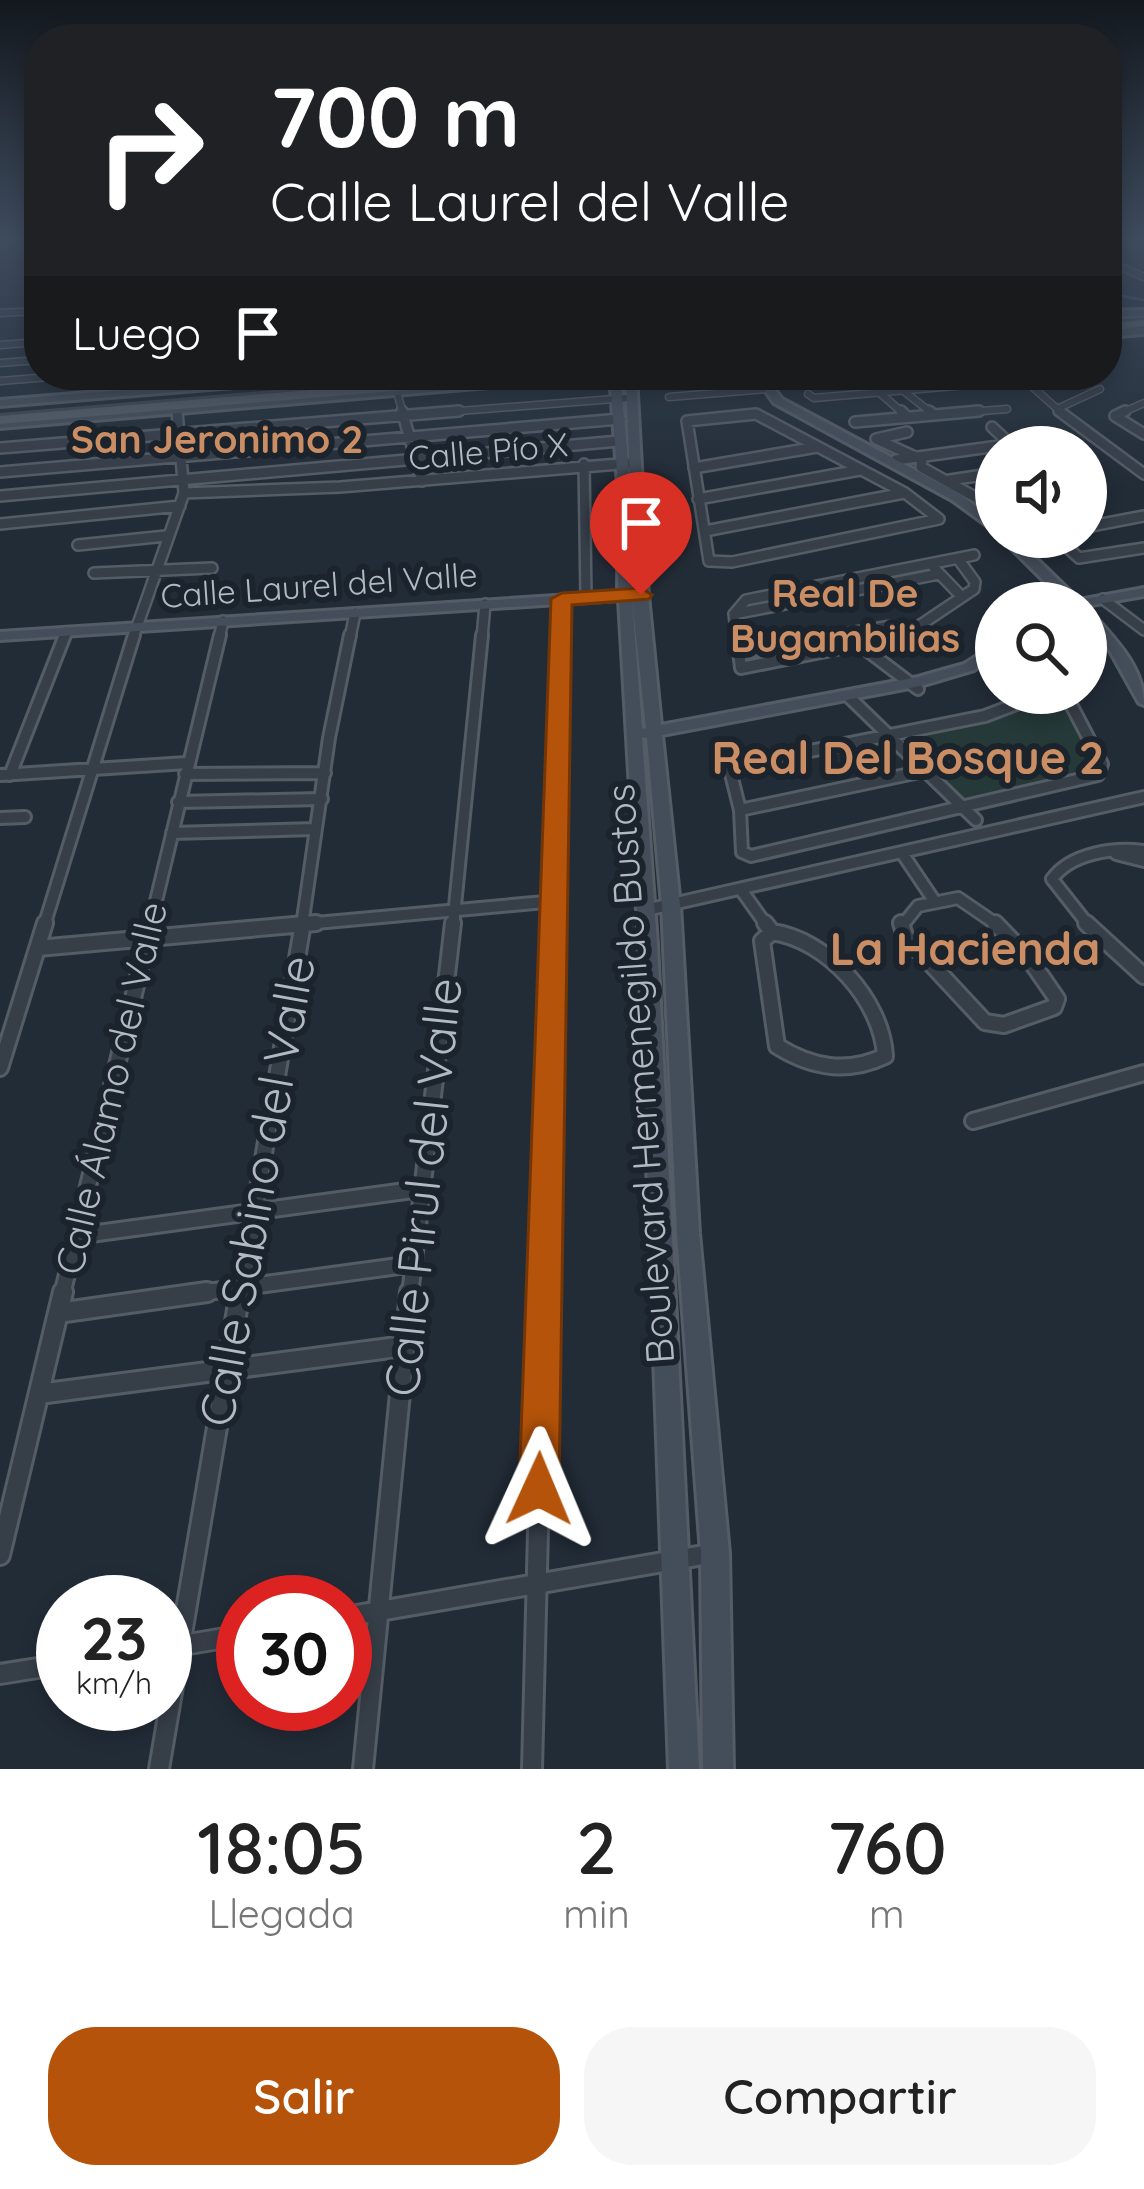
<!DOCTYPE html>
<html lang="es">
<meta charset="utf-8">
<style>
body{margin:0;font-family:Quicksand,sans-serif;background:#f6f6f6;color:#222;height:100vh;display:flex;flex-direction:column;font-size:45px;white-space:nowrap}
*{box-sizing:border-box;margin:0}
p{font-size:39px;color:#767676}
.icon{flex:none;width:66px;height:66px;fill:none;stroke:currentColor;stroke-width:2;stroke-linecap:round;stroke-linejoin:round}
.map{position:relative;height:1769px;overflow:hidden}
.side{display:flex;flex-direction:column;background:#fff;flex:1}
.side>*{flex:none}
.banner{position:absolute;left:24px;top:24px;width:1098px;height:366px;border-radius:48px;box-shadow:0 6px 18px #0003;background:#202124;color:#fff;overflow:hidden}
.buttons{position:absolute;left:975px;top:426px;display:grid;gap:24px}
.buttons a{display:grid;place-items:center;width:132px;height:132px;border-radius:50%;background:#fff;box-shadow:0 6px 18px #0003;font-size:60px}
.speed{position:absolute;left:36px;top:1575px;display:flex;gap:24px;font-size:60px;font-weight:700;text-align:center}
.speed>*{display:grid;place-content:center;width:156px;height:156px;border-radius:50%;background:#fff;box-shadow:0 6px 18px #0003;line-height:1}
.speed small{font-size:30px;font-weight:400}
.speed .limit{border:18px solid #d22;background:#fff;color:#111}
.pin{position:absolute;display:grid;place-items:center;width:102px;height:102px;color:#fff;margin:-123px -51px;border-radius:50% 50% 50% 0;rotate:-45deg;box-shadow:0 0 12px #0007}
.pin .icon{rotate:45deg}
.me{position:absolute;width:132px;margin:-66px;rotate:1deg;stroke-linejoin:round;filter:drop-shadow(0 0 9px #0008)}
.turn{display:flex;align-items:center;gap:42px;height:252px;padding:0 48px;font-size:54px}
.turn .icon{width:156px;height:156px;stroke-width:2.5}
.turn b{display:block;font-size:84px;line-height:102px}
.then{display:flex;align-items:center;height:114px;padding:0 48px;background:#0003;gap:24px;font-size:45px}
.eta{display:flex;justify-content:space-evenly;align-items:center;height:204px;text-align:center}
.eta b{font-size:72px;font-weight:600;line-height:84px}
.cta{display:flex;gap:24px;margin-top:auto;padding:24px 48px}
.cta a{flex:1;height:138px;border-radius:48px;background:#b45309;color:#fff;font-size:48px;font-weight:600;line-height:138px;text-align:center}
.cta a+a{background:#f6f6f6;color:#222}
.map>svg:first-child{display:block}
.green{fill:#253939}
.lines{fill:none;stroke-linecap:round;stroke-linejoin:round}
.stream{stroke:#394a60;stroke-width:3}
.street-far4-casing{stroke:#545c65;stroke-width:9}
.street-far3-casing{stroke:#545c65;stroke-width:14}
.street-far2-casing{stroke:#545c65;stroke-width:16}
.street-far1-casing{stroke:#545c65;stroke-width:20}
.street-casing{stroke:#545c65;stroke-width:24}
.secondary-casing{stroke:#545c65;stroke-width:6}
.primary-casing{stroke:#3f4751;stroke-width:6}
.street-far4{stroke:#363e48;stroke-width:6}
.street-far3{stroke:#363e48;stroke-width:9}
.street-far2{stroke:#363e48;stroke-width:10}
.street-far1{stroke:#363e48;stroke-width:14}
.street{stroke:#363e48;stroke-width:18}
.secondary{fill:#444d5a;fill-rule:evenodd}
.primary{fill:#545d68;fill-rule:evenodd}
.route{fill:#b45309;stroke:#753606;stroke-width:3}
.labels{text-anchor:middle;stroke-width:12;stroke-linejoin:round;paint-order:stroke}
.far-street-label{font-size:33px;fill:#b1b9c4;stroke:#1b232c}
.far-quarter-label{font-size:39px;font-weight:bold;fill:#cb8e64;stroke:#1b232c}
.street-label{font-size:39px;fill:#b1b9c4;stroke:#1b232c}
.quarter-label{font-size:45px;font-weight:bold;fill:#cb8e64;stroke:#1b232c}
.near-street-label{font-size:48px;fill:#b1b9c4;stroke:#1b232c}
</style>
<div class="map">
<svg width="1144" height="1769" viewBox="0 0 1144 1769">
<rect width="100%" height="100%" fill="#222c37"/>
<path class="green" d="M1059 693 1095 771 966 801 904 739 1025 711Z"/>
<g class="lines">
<path class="stream" d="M1107 293 1144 300"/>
<defs>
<path id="street-far4" d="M1107 243 1144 242
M1107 261 1144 277
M0 313 39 311
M0 345 39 342
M0 363 39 360
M177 375V388
M872 375 881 384 880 393 904 414
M883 375 933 414
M1019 375 1063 414
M0 381 74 375
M1036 389 1057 376
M397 392 403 414
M808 394 814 398 978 384
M669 397 767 389
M1057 409 1100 389
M421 414 627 398
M752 414H757
M944 414 1007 409
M1119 414 1144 403"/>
<path id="street-far3" d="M402 411 422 481
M901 411 907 417
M929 411 934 415
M1059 411 1144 474
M756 414 905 493 939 519 732 562 709 561 687 421Z
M1115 416 1144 434
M1115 416 1125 411
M855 422 979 411
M992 427 1010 444
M907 432 876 439 922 460 921 467 975 497 996 499
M0 448 459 411
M896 460 1049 439 1075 447
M584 464 586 597
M694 468 817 447
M0 472 620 419
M950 480 996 473
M184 493 340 487 631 463
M0 496 619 441
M698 499 860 470
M0 524 180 506
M1086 527 1144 516
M705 531 904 493
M1056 537 1079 558 1144 548
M78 545 166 536
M934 568 962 597
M94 573 212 568
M1103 599 1144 630
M734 614 939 574
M64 638 66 632
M133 638 184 493 177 411
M219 638 223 621
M350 638 355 613
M482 638 485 604
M561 638 562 599
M737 638 734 614 746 600 974 555
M819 638 891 626 914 631
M901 638 974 589 975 582 959 560"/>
<path id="street-far2" d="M737 635 741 668 906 635
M864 648 918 689
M738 652 837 635
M848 696 976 820
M724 746 740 810 742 852 751 856 1098 775 1102 764 1065 693
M730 767 985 716 1045 693
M185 774 325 773
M0 775 187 763
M10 775 65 635
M178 802 322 799
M740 810 924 771
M0 818 25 817
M172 833 315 829
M902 853 933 899
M1116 854 1144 861
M742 891 767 926
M646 910 1144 797
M44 926 134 635
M150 926 220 635
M283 926 556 901
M302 926 329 738 350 635
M453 926 482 635
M554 926 561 635
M902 926 918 906 958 898 999 926
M1089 926 1052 879C1071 853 1114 847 1144 851"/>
<path id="street-far1" d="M765 923 772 932
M901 923 905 936 985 1022 1004 1025 1054 1007 1057 999 1028 957 995 923
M1086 923 1144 976
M772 932C826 939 882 1000 885 1056 847 1074 812 1068 777 1046L762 941Z
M38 948 316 923
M0 1068 45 923
M973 1121 1144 1073
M76 1236 420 1189
M62 1295 151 923
M185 1295 413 1264
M240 1295 303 923
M410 1295 453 923
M544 1295 554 923"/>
<path id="street" d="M58 1313 207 1292
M39 1394 405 1346
M0 1555 63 1292
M345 1617 715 1553
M165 1648 243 1635
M0 1674 63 1664
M159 1769 240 1292
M363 1769 410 1292
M532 1769 544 1292"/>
<path id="secondary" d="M1144 310V316L1107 317V311Z
M1144 328V334L1107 337V331Z
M307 375H352L347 378 0 406V400Z
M558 375H601L596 378 0 428V422Z
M610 375H620L630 482 626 375H636L648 595 661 725 918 677 964 664 996 644V655L974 670 920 686 662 735 680 905 699 1233 729 1553 733 1769H703L701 1553 677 1233 662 905 647 738 642 737 657 944 699 1769H669L639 944 619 600 0 640V632L618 592 619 499ZM631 518 634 591H632ZM632 599 646 728 642 729Z
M754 375H764L782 399 960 494 996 522V532L952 500 774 403Z
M1000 537H1014L1079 600 1144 588V596L1086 606V603H1066Z
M1086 611 1091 612C1115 639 1144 667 1144 705L1139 703 1110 651 1086 624Z"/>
<path id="primary" d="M1144 320V326L1107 332V324Z
M491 375H542L536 379 0 424V416Z
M254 378 299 379 305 383 299 387 250 385 248 382Z"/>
</defs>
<use href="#street-far4" class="street-far4-casing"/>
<use href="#street-far3" class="street-far3-casing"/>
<use href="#street-far2" class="street-far2-casing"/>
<use href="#street-far1" class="street-far1-casing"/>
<use href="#street" class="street-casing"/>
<use href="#secondary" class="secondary-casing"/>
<use href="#primary" class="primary-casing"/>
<use href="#street-far4" class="street-far4"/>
<use href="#street-far3" class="street-far3"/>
<use href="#street-far2" class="street-far2"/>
<use href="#street-far1" class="street-far1"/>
<use href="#street" class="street"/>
<use href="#secondary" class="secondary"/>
<use href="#primary" class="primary"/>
</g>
<linearGradient id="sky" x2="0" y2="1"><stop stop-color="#13181e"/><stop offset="0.49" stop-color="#3e4b5e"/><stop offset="1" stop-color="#3e4b5e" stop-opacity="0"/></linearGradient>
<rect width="1144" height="486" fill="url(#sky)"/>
<path class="route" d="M641 588 652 595 649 599 572 605 559 1489 553 1501 539 1506 525 1501 519 1489 551 599 562 593Z"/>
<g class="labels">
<g class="far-street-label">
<text transform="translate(488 451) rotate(-5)" y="12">Calle Pío X</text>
<text transform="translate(319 585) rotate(-4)" y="12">Calle Laurel del Valle</text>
</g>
<g class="far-quarter-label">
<text x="217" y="453">San Jeronimo 2</text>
<text x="845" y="607">Real De<tspan x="845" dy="45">Bugambilias</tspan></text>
</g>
<g class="street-label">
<text transform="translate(640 1074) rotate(-94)" y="14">Boulevard Hermenegildo Bustos</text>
<text transform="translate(111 1088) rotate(-77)" y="14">Calle Álamo del Valle</text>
</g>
<g class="quarter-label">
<text x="908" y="774">Real Del Bosque 2</text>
<text x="965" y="965">La Hacienda</text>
</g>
<g class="near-street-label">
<text transform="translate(423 1187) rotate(-84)" y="17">Calle Pirul del Valle</text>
<text transform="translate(257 1191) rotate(-80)" y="17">Calle Sabino del Valle</text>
</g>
</g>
</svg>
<div class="buttons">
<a><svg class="icon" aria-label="sound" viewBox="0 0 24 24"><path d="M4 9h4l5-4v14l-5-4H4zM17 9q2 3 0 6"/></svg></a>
<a><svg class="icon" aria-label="search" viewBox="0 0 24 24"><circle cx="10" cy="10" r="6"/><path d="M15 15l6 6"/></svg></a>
</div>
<div class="speed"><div>23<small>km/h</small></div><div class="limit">30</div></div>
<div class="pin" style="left:641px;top:595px;background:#d93025"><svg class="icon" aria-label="arrive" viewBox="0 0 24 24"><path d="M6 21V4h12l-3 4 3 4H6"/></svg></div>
<svg class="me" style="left:539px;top:1489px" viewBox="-20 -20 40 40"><path d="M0-17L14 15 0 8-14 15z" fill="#b45309" stroke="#fff" stroke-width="4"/></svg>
<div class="banner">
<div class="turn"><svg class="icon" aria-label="right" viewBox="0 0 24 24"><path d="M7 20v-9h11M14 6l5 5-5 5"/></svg><div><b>700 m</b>Calle Laurel del Valle</div></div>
<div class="then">Luego<svg class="icon" aria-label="arrive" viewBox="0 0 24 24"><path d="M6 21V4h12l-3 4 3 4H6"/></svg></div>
</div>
</div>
<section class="side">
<div class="eta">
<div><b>18:05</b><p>Llegada</p></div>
<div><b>2</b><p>min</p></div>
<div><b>760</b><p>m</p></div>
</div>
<div class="cta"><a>Salir</a><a>Compartir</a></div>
</section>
